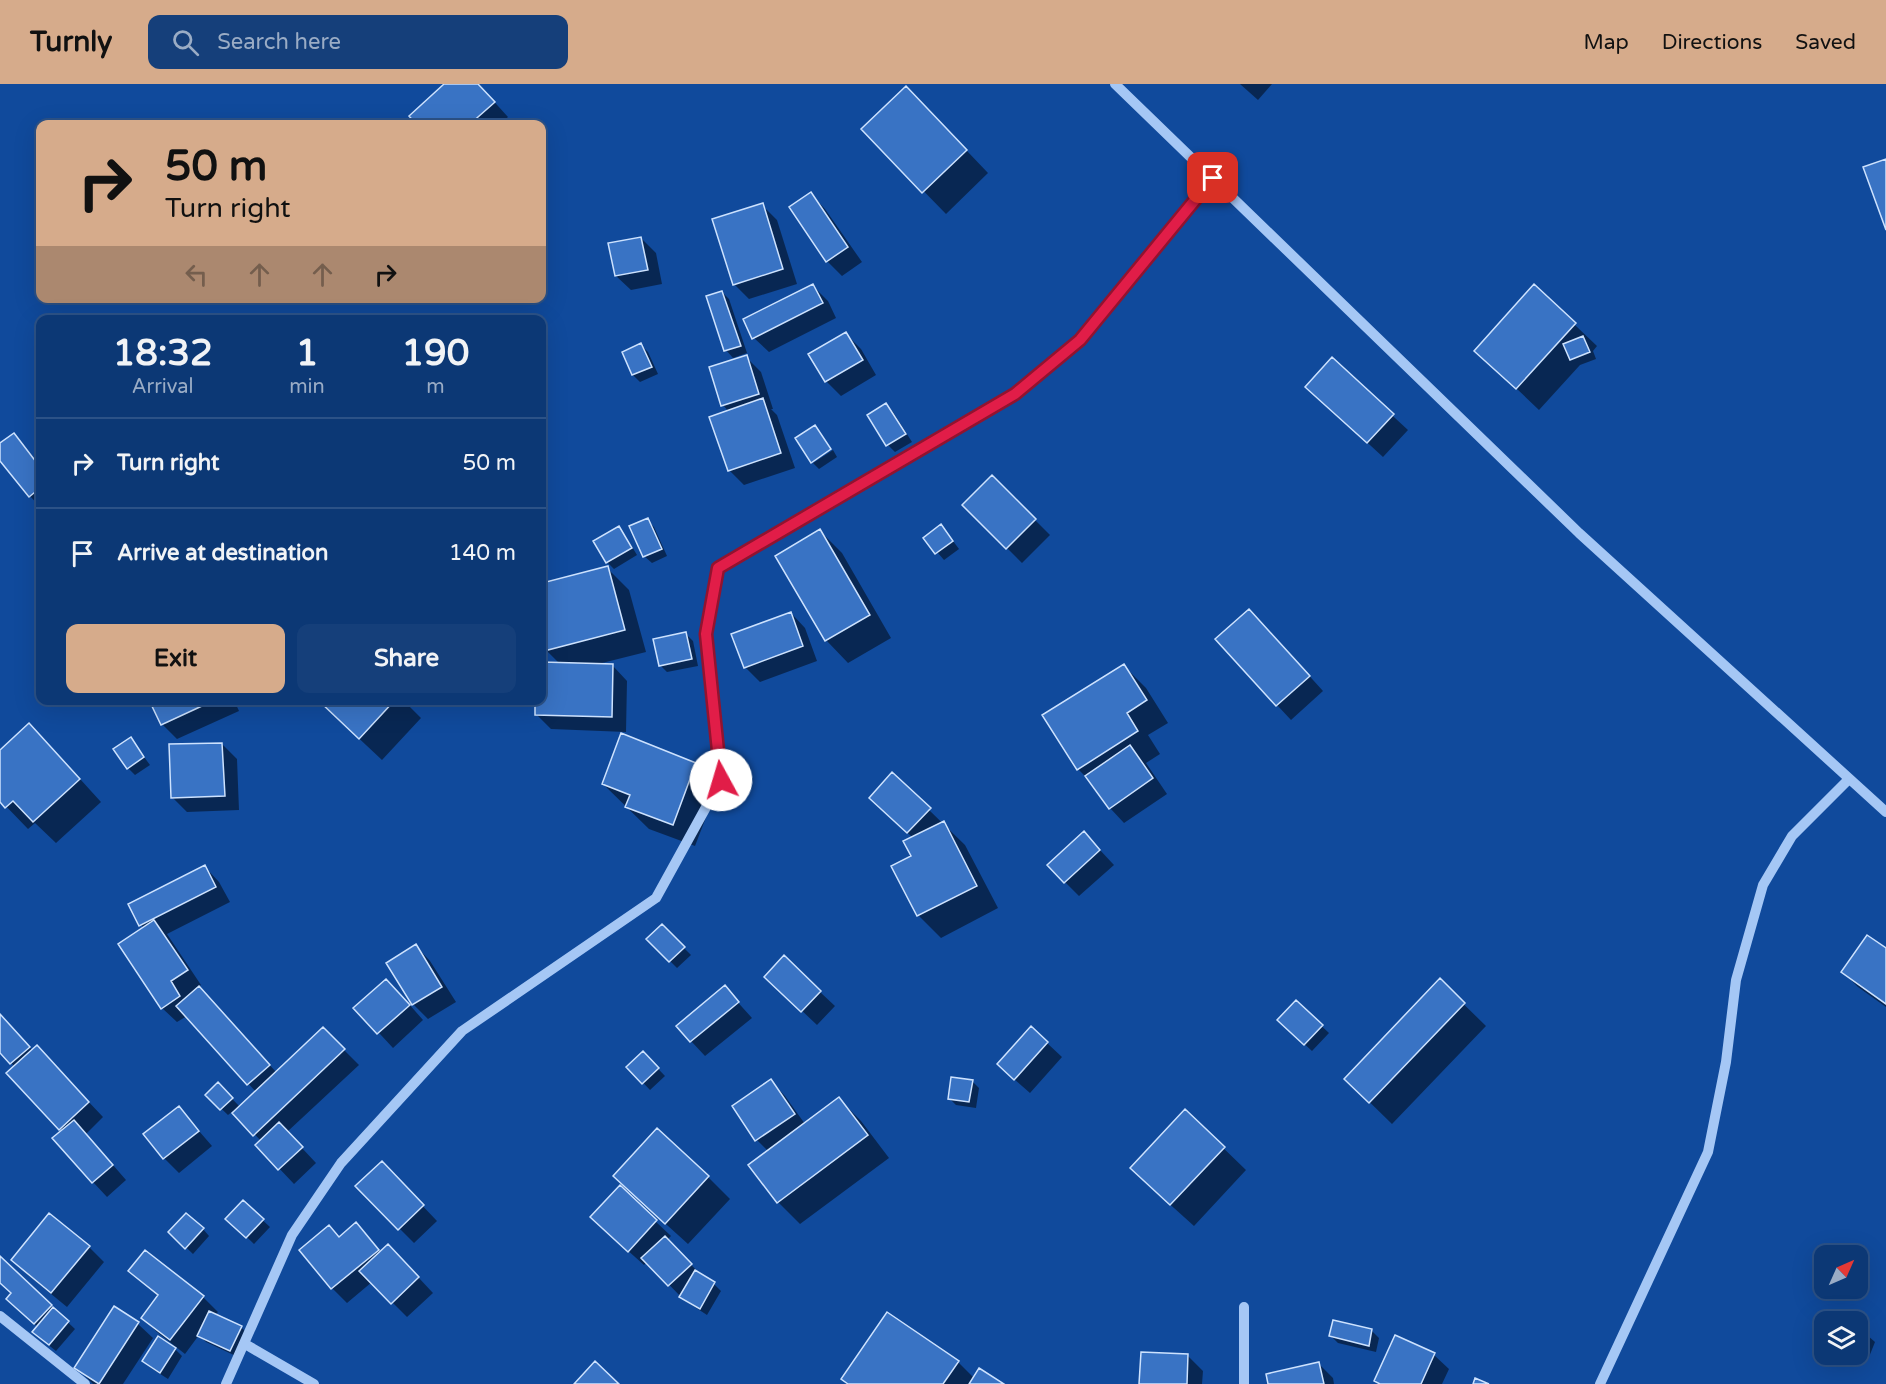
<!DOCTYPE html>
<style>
body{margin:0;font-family:"Varela Round",sans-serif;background:#153f7a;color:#f1f3f6;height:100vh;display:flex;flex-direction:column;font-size:22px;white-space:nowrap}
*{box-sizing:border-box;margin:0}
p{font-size:20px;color:#9aacc5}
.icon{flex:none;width:33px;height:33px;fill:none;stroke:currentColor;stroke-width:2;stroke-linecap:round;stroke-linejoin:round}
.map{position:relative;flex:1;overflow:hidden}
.details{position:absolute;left:36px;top:231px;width:510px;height:390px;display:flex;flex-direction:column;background:#0c3875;border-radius:12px;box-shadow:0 6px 24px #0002,0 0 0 2px #2c5287}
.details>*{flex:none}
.guide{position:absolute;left:36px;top:36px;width:510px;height:183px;border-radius:12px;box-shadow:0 6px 24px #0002,0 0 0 2px #2c5287;background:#d6ab8b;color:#111;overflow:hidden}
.needle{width:39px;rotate:45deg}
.tools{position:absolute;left:1814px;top:1161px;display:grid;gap:12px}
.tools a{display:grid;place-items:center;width:54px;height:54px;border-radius:12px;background:#0c3875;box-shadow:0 6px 24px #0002,0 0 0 2px #2c5287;font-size:30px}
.pin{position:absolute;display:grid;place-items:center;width:51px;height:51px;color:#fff;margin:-26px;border-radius:12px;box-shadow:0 3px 9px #0006}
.me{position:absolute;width:66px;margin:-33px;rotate:354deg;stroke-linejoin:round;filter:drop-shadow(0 0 4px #0008)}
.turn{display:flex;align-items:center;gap:21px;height:126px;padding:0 30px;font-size:27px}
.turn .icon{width:78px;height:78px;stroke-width:2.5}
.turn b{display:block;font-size:42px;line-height:51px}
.lanes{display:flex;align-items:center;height:57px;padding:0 30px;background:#0003;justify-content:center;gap:30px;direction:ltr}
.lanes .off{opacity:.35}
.eta{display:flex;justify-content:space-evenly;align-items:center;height:102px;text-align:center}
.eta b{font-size:36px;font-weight:700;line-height:42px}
.button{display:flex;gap:12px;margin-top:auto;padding:12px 30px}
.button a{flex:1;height:69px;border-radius:12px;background:#d6ab8b;color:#111;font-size:24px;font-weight:700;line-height:69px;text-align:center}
.button a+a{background:#153f7a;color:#f1f3f6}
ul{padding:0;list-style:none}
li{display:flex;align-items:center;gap:18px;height:90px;padding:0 30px;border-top:2px solid #2c5287}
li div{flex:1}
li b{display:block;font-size:22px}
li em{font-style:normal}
header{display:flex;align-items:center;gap:36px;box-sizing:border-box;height:84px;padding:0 30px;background:#d6ab8b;color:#111}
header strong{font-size:28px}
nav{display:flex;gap:33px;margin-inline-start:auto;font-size:21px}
.search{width:420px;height:54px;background:#153f7a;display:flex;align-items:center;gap:15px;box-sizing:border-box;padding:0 21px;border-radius:12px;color:#9aacc5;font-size:22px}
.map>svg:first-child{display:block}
.shadow{fill:#0007}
.building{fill:#3973c4;stroke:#cde2fe;stroke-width:1.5}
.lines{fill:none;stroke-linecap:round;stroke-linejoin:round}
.minor{stroke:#a5c7f5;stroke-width:10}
.route-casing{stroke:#92132f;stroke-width:15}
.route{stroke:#e11d48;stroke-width:10}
</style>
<header>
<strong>Turnly</strong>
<div class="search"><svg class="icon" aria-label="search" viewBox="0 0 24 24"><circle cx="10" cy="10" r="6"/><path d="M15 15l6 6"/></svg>Search here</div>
<nav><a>Map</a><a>Directions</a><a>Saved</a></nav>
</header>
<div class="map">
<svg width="1886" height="1300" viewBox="0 0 1886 1300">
<rect width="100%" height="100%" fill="#104a9c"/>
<path class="shadow" d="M446 0H478L508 33 500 40H418L411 32Z
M1240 0H1272L1258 16Z
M928 26 988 89 946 130 863 45Z
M811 110 825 125 862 178 842 192 827 177Z
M762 121 777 136 797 200 749 215 734 200Z
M641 154 656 169 662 200 631 206 616 192Z
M813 202 828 217 836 234 769 268 754 254Z
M1534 202 1597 262 1593 267 1596 275 1580 281 1539 326 1476 266Z
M722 208 729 215 747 269 733 274 726 266Z
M465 214H475L470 220Z
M846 250 861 265 876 291 841 312 826 297Z
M641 261 648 268 658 290 640 298 633 291 624 268Z
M746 273 761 288 773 325H771L777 331 795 384 744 401 729 386V328L723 321Z
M1332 276 1408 346 1383 373 1322 317Z
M886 321 893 328 912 358 895 368 888 361 869 331Z
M14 351 40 381V423L30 412 0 374V361Z
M833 366 837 373 819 385 813 379Z
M992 393 1050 451 1022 479 964 421Z
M647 436 654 443 667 472 652 479 644 472Z
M618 444 625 451 637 471 614 485 607 478Z
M820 447 842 469 891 554 848 579 826 556 777 472Z
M947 449 959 465 944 476 925 454Z
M607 484 629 506 646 568 598 580 613 582 627 597 626 648 551 645 536 630 542 616V580H560L546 566 542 551V500Z
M791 529 805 544 817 577 760 598 745 583Z
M1264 542 1323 607 1291 636 1277 621Z
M686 550 693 557 698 582 667 588 660 581Z
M1124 582 1146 604 1168 639 1148 651 1160 670 1146 679 1167 710 1124 739 1110 724 1093 700 1078 685Z
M151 616H234L239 627 177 655 162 640Z
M318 616H409L406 619 421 634 382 676Z
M130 654 150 681 135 691 128 684Z
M222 660 237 675 239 726 187 728 172 713Z
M51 663 101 718 56 759 35 739 28 745 0 716V668Z
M696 680 718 702 695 762 649 745 603 700Z
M892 690 965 761 998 824 941 854 919 832 893 782 913 772V754L886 728Z
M1084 749 1114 781 1079 812 1065 798Z
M205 783 219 798 230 818 167 850 201 901 198 903 277 989 323 945 359 981 287 1048 316 1079 294 1100 257 1061 261 1057 233 1027 228 1031 207 1011 218 1000 240 1023 256 1008 187 932 177 938 162 924 144 844 141 841Z
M662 842 691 871 677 884 648 855Z
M416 862 430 877 456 918 428 935 413 920Z
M1886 865V923L1858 903 1843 888Z
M1440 897 1486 942 1392 1040 1346 995Z
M724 903 752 934 705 972 691 957Z
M781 907 820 908 835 922 817 941Z
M401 911 423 936 393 964 356 924Z
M1296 918 1329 949 1312 967 1286 943Z
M0 932 33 967 51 978 103 1033 86 1050 126 1096 107 1113 93 1098 63 1047 8 989 15 983 0 967Z
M1047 959 1062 973 1030 1009 1013 994Z
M643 969 665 992 650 1006 628 983Z
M771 997 785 1012 805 1040 839 1015 861 1037 889 1074 800 1140 778 1118 768 1067 757 1056Z
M972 997 979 1004 976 1024 956 1021 949 1014Z
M179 1024 212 1062 179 1089 164 1074 145 1051Z
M1185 1027 1246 1086 1194 1142 1154 1106Z
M708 1093 730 1115 688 1160 637 1114Z
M396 1094 437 1137 414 1159 357 1102Z
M620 1104 671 1152 667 1156 702 1192 714 1200 721 1207 707 1231 684 1216 647 1178 644 1181 607 1148Z
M243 1118 270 1143 254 1160 227 1134Z
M356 1140 381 1168 403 1177 433 1209 407 1233 372 1198 347 1219 332 1204 329 1143 340 1154Z
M203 1145 209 1152 193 1170 170 1148Z
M89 1163 104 1178 67 1223 28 1191 13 1176Z
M0 1174 75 1245 56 1267 41 1255 38 1243 23 1229 12 1209 0 1198Z
M130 1187 203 1213 218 1228 215 1231 241 1243 248 1250 238 1273 206 1258 199 1251 185 1270 157 1248 143 1234 159 1213Z
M888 1230 958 1278 974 1294 1001 1300H848Z
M138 1240 153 1254 123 1300H93L76 1283Z
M1372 1247 1379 1254 1376 1268 1338 1259 1331 1252Z
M1857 1247 1867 1251 1875 1258 1869 1273 1857 1269Z
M175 1265 182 1272 168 1295 151 1284 144 1277Z
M1434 1271 1449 1285 1442 1300H1379L1376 1297Z
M1188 1272 1203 1287 1202 1300H1141Z
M1318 1279 1333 1294 1334 1300H1269Z"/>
<path class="building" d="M444 0H478L495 18 470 40H416L409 32Z
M906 2 967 66 922 109 861 45Z
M1886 75V146L1863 83Z
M811 108 848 163 826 178 789 123Z
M763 119 783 185 733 201 712 135Z
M641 153 648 186 615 192 608 159Z
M813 200 823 219 752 255 743 235Z
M1534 200 1576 239 1516 305 1474 267Z
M722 207 741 262 724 267 706 212Z
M846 248 863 276 825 298 808 270Z
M1583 252 1590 268 1570 276 1563 260Z
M641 259 652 283 632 291 622 268Z
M747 271 759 310 721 322 709 283Z
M1332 273 1394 330 1367 359 1305 303Z
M763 314 781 369 728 387 709 333Z
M886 319 906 350 886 362 867 331Z
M815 341 831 365 811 379 795 354Z
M14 349 40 383V404L29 413 0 377V359Z
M992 391 1036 435 1006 465 962 421Z
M40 408V420L35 413Z
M648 434 662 465 643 473 629 442Z
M941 440 953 457 935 470 923 454Z
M619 442 632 464 606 479 593 457Z
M820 445 870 531 825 557 775 472Z
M608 482 625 546 544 567 542 557V499Z
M1249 525 1310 592 1276 622 1215 555Z
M791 528 803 562 744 584 731 550Z
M686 548 692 575 659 582 653 555Z
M542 578 613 580 612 633 535 631V616H542Z
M1124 580 1147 616 1127 629 1138 647 1077 686 1042 631Z
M149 616H215L161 641Z
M318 616H395L359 655Z
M29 639 80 695 33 738 13 717 5 724 0 718V666Z
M621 649 696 679 673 741 625 723 630 711 602 700Z
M131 653 144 673 127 685 113 665Z
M222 659 225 712 171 714 169 660Z
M1130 661 1153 694 1109 725 1085 692Z
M892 688 931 724 907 749 869 714Z
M944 737 977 802 917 832 891 782 911 772 903 757Z
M1084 747 1100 766 1064 799 1047 781Z
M205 781 216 803 139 842 128 820Z
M154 836 188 886 171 897 180 912 161 925 118 860Z
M662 840 685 863 669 878 646 855Z
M1867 851 1886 864V920L1841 888Z
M416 860 442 903 412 921 386 879Z
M784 871 821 907 801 928 764 893Z
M1440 894 1465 919 1369 1019 1344 995Z
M386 895 410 921 377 950 353 924Z
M725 901 739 918 690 958 676 942Z
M199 902 270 981 247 1001 176 922Z
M1296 916 1323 941 1304 961 1277 936Z
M0 930 30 963 10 980 0 969Z
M1031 942 1048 958 1014 996 997 980Z
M323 943 345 965 253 1052 232 1029Z
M37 961 89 1018 59 1046 6 989Z
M643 967 659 984 642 1000 626 983Z
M951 993 973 996 969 1018 948 1015Z
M771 995 795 1030 755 1057 732 1022Z
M218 998 233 1014 220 1026 205 1011Z
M839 1013 868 1051 777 1119 748 1081Z
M179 1022 199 1047 163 1075 143 1050Z
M1185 1025 1225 1063 1170 1121 1130 1084Z
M74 1036 113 1081 92 1099 52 1054Z
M279 1038 303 1063 278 1086 255 1061Z
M657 1044 709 1092 665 1140 613 1092Z
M382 1077 424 1121 398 1146 355 1102Z
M620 1101 657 1136 628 1168 590 1133Z
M243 1116 264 1135 246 1154 225 1135Z
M49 1129 90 1162 51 1209 11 1176Z
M186 1129 204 1144 185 1165 168 1148Z
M356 1138 379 1166 331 1205 299 1166 329 1141 339 1153Z
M665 1152 692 1180 668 1202 641 1174Z
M388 1160 419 1193 391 1220 359 1187Z
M145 1166 204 1212 170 1256 141 1234 158 1211 128 1187Z
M0 1172 52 1221 34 1240 6 1215 11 1209 0 1199Z
M695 1186 715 1198 700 1225 679 1213Z
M114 1222 139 1238 99 1300 74 1284Z
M53 1223 69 1237 49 1261 32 1248Z
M209 1227 242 1242 230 1267 197 1252Z
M887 1228 959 1277 943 1300H848L841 1295Z
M1333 1236 1372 1245 1369 1262 1329 1252Z
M1857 1245 1868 1250 1862 1267 1857 1265Z
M1395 1251 1435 1269 1421 1300H1380L1374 1297Z
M158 1252 176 1264 160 1289 142 1277Z
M1141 1268 1188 1270 1187 1300H1139Z
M595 1277 619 1300H574Z
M1319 1278 1324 1300H1268L1266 1290Z
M979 1284 1004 1300H969Z
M1475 1294 1489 1300H1473Z"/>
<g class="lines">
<path class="minor" d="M1115 0 1579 449 1886 728
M0 1232 85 1300
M245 1260 314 1300
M226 1300 292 1151 341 1079 462 947 656 814 721 696 706 550 718 484 1015 310 1080 256 1213 94
M1244 1300V1223
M1600 1300 1708 1068 1726 978 1736 896 1763 801 1792 752 1849 695"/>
</g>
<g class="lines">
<defs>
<path id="route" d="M721 696 706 550 718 484 1015 310 1080 256 1213 94"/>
</defs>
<use href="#route" class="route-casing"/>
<use href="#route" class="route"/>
</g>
</svg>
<div class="tools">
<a><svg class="needle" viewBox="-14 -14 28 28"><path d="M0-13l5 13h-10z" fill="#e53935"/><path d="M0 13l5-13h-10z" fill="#9aacc5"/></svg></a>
<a><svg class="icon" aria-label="layers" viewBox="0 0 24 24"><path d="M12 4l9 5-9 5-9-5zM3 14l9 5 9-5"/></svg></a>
</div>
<div class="pin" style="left:1213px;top:94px;background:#d93025"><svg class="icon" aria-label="arrive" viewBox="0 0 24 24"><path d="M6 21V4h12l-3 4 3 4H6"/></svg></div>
<svg class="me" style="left:721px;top:696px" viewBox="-20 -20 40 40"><circle r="19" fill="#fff"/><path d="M0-13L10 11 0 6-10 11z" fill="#e11d48"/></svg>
<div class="guide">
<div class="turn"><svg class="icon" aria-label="right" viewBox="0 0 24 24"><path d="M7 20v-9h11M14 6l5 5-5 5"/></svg><div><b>50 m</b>Turn right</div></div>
<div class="lanes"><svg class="icon off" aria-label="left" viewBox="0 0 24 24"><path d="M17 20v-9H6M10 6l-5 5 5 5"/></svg><svg class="icon off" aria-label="ahead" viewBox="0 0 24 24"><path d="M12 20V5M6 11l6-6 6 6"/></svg><svg class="icon off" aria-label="ahead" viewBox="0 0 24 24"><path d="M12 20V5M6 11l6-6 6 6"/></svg><svg class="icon" aria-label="right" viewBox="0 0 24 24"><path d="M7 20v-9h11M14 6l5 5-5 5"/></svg></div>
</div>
<section class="details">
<div class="eta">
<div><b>18:32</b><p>Arrival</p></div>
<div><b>1</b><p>min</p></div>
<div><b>190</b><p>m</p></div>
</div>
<ul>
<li><svg class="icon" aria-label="right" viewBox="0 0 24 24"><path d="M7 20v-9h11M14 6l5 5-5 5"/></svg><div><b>Turn right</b></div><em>50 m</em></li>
<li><svg class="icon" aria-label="arrive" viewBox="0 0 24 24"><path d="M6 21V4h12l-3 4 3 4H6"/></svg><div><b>Arrive at destination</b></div><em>140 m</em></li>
</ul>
<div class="button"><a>Exit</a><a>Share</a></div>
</section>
</div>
